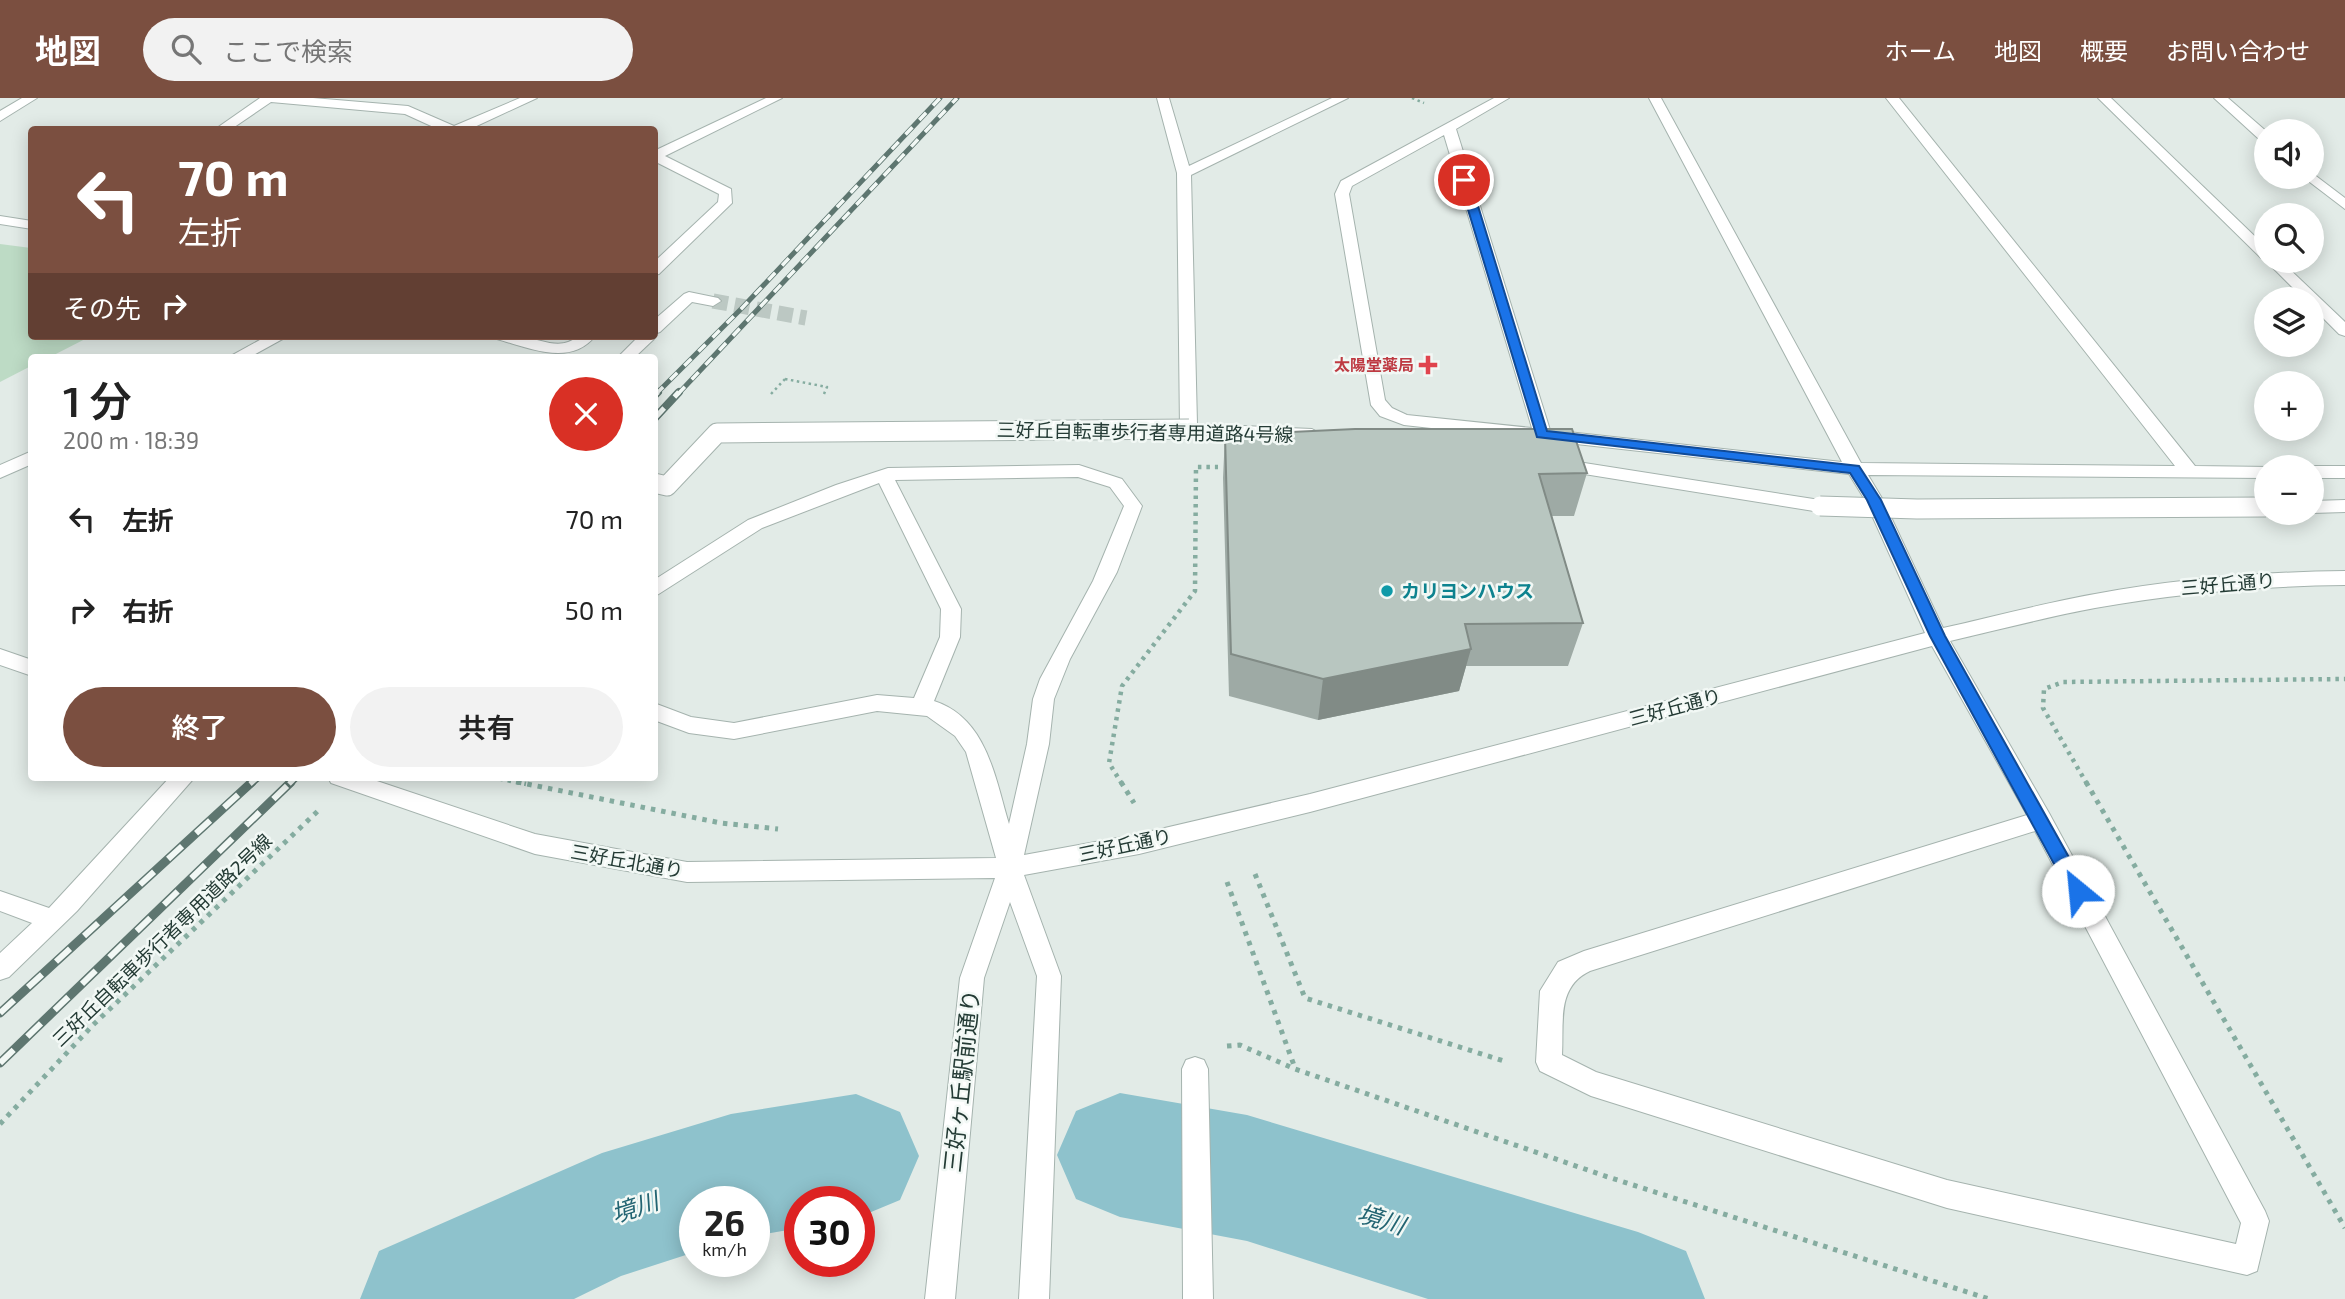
<!DOCTYPE html>
<html lang="ja">
<meta charset="utf-8">
<style>
body{margin:0;font-family:"Exo 2","Noto Sans JP",sans-serif;background:#f2f2f2;color:#222;height:100vh;display:flex;flex-direction:column;font-size:26px;white-space:nowrap}
*{box-sizing:border-box;margin:0}
p{font-size:23px;color:#767676}
.icon{flex:none;width:38px;height:38px;fill:none;stroke:currentColor;stroke-width:2;stroke-linecap:round;stroke-linejoin:round}
.map{position:relative;flex:1;overflow:hidden}
.panel{position:absolute;left:28px;top:256px;width:630px;height:427px;display:flex;flex-direction:column;background:#fff;border-radius:7px;box-shadow:0 4px 18px #0003}
.panel>*{flex:none}
.hud{position:absolute;left:28px;top:28px;width:630px;height:214px;border-radius:7px;box-shadow:0 4px 18px #0003;background:#7b4f40;color:#fff;overflow:hidden}
.controls{position:absolute;left:2254px;top:21px;display:grid;gap:14px}
.controls a{display:grid;place-items:center;width:70px;height:70px;border-radius:50%;background:#fff;box-shadow:0 4px 18px #0003;font-size:35px}
.speed{position:absolute;left:679px;top:1088px;display:flex;gap:14px;font-size:35px;font-weight:700;text-align:center}
.speed>*{display:grid;place-content:center;width:91px;height:91px;border-radius:50%;background:#fff;box-shadow:0 4px 18px #0003;line-height:1}
.speed small{font-size:18px;font-weight:400}
.speed .limit{border:10px solid #d22;background:#fff;color:#111}
.pin{position:absolute;display:grid;place-items:center;width:60px;height:60px;color:#fff;margin:-30px;border:4px solid #fff;border-radius:50%;box-shadow:0 2px 7px #0007}
.me{position:absolute;width:77px;margin:-38px;rotate:332deg;stroke-linejoin:round;filter:drop-shadow(0 0 5px #0008)}
.turn{display:flex;align-items:center;gap:24px;height:147px;padding:0 35px;font-size:32px}
.turn .icon{width:91px;height:91px;stroke-width:2.5}
.turn b{display:block;font-size:49px;line-height:60px}
.then{display:flex;align-items:center;height:66px;padding:0 35px;background:#0003;gap:14px;font-size:26px}
.round{display:grid;place-items:center;flex:none;width:74px;height:74px;border-radius:37px;background:#f2f2f2}
.head{display:flex;align-items:center;justify-content:space-between;height:119px;padding:0 35px}
h1{font-size:42px;font-weight:600;line-height:52px}
.cta{display:flex;gap:14px;margin-top:auto;padding:14px 35px}
.cta a{flex:1;height:80px;border-radius:42px;background:#7b4f40;color:#fff;font-size:28px;font-weight:600;line-height:80px;text-align:center}
.cta a+a{background:#f2f2f2;color:#222}
ul{padding:0;list-style:none}
li{display:flex;align-items:center;gap:21px;height:91px;padding:0 35px}
li div{flex:1}
li b{display:block;font-size:26px}
li em{font-style:normal}
header{display:flex;align-items:center;gap:42px;box-sizing:border-box;height:98px;padding:0 35px;background:#7b4f40;color:#fff}
header strong{font-size:33px}
nav{display:flex;gap:38px;margin-inline-start:auto;font-size:24px}
.search{width:490px;height:63px;background:#f2f2f2;display:flex;align-items:center;gap:18px;box-sizing:border-box;padding:0 24px;border-radius:38px;color:#767676;font-size:26px}
.map>svg:first-child{display:block}
.green{fill:#bddbc5}
.lines{fill:none;stroke-linecap:round;stroke-linejoin:round}
.river{fill:#8ec2cc;fill-rule:evenodd}
.minor-tunnel{stroke:#bcc8c3;stroke-width:15;stroke-dasharray:15 7;stroke-linecap:butt}
.minor-casing{stroke:#a5b3ae;stroke-width:2}
.path-far2{stroke:#85aca0;stroke-width:2.5;stroke-dasharray:2.5 3.5;stroke-linecap:butt}
.path-far1{stroke:#85aca0;stroke-width:4.5;stroke-dasharray:3.5 5;stroke-linecap:butt}
.path{stroke:#85aca0;stroke-width:5;stroke-dasharray:4.5 6;stroke-linecap:butt}
.minor{fill:#fff;fill-rule:evenodd}
.rail-far2-casing{stroke:#5e7670;stroke-width:5}
.rail-far1-casing{stroke:#5e7670;stroke-width:8}
.rail-casing{stroke:#5e7670;stroke-width:9}
.rail-far2{stroke:#f2f8f5;stroke-width:3.5;stroke-dasharray:10;stroke-linecap:butt}
.rail-far1{stroke:#f2f8f5;stroke-width:5;stroke-dasharray:15;stroke-linecap:butt}
.rail{stroke:#f2f8f5;stroke-width:6;stroke-dasharray:19;stroke-linecap:butt}
.minor-bridge-casing{stroke:#a5b3ae;stroke-width:21;stroke-linecap:butt}
.path-bridge{stroke:#85aca0;stroke-width:2.5;stroke-dasharray:2.5 3.5;stroke-linecap:butt}
.minor-bridge{stroke:#fff;stroke-width:19}
.wall{fill:#9eaaa5}
.shaded-wall{fill:#818b86}
.building{fill:#b8c6c0;stroke:#818b86;stroke-width:2}
.route{fill:#1a73e8;stroke:#114b97;stroke-width:2}
.health-dot{fill:#e0444e;stroke:#f2f8f5;stroke-width:2.5}
.culture-dot{fill:#0f9aa8;stroke:#f2f8f5;stroke-width:2.5}
.labels{text-anchor:middle;stroke-width:5;stroke-linejoin:round;paint-order:stroke}
.far-health-label{font-size:16px;font-weight:bold;fill:#be3a42;stroke:#f2f8f5;text-anchor:end}
.street-label{font-size:19px;fill:#243b35;stroke:#f2f8f5}
.culture-label{font-size:19px;font-weight:bold;fill:#0d838f;stroke:#f2f8f5;text-anchor:start}
.near-street-label{font-size:23px;fill:#243b35;stroke:#f2f8f5}
.near-water-label{font-size:24px;font-style:italic;fill:#226472;stroke:#f2f8f5}
</style>
<header>
<strong>地図</strong>
<div class="search"><svg class="icon" aria-label="search" viewBox="0 0 24 24"><circle cx="10" cy="10" r="6"/><path d="M15 15l6 6"/></svg>ここで検索</div>
<nav><a>ホーム</a><a>地図</a><a>概要</a><a>お問い合わせ</a></nav>
</header>
<div class="map">
<svg width="2345" height="1201" viewBox="0 0 2345 1201">
<rect width="100%" height="100%" fill="#e2ebe7"/>
<path class="green" d="M0 146 31 150 32 238H91L50 259H32L31 268 0 284Z"/>
<g class="lines">
<path class="river" d="M1120 995 1247 1017 1638 1134 1686 1153 1705 1201H1428L1247 1143 1120 1119 1076 1101 1057 1057 1076 1013Z
M856 996 900 1014 919 1058 900 1102 859 1119V1104H800V1130L754 1138V1104H695V1154L621 1178 574 1201H360L379 1153 602 1055 731 1016Z"/>
<path class="minor-tunnel" d="M713 203 806 220"/>
<defs>
<path id="minor" d="M22 0H37L0 23V13Z
M260 0H313L408 8 454 28 520 0H537L468 32H440L405 16 271 4 230 32H214Z
M766 0H782L665 58 731 91 732 105 659 176 654 177V164L718 104 719 96 654 63V53Z
M1157 0H1169L1189 68 1332 0H1348L1191 77 1197 326 1312 331 1321 336 1318 340 1189 336 1180 331 1177 75Z
M1494 0H1509L1456 31 1550 332 1842 364 1649 0H1661L1861 365 2175 368 1886 0H1899L2195 368 2270 369H2266V380L1868 377 1883 402 1943 530C1993 519 2044 505 2095 496 2177 481 2261 474 2345 473V487C2261 488 2178 495 2095 510 2047 519 1998 532 1950 543L2049 715 2265 1113 2269 1123 2257 1173 2247 1177 1947 1110 1591 998 1540 973 1536 964 1540 893 1558 864 1584 853 2027 717 1932 548 1310 714 1139 756 1024 777 1061 878 1049 1201H1019L1037 878 1010 804 984 880 955 1201H925L960 880 995 780 687 784 535 756 331 685 328 679H365L535 736 687 764 996 760 966 654 955 638 927 618 877 613 734 641 689 635 654 622V605L691 619 734 625 877 597 914 600 940 539 941 511 879 385 762 430 654 499V482L748 422 836 387 888 370 1079 367 1122 381 1142 408 1117 474 1070 561 1054 601 1049 646 1024 757 1139 736 1310 696 1925 535 1865 402 1849 376 1404 327 1380 318 1371 307 1335 96 1341 83ZM1444 37 1532 330 1407 317 1392 310 1385 302 1349 96 1352 88ZM1078 379 1110 389 1124 408 1093 483 1040 581 1033 601 1027 646 1009 726C995 680 987 620 934 603L960 539 961 511 895 382ZM2035 733 2241 1125 2236 1146 1947 1082 1596 974 1562 957C1564 925 1556 889 1590 873Z
M2098 0H2111L2266 149V161L2261 160Z
M2214 0H2228L2266 33V44L2261 43Z
M2312 75 2345 100V111L2307 82 2305 79H2312Z
M0 118 32 123V131L0 126Z
M2266 163H2281L2345 224V238L2339 236 2312 209V201H2304Z
M689 194 718 200 721 203 713 208 692 204 660 234 654 236V222L684 196Z
M654 236 656 238 654 241 635 259H618L639 238H654Z
M267 238H288L250 259H229Z
M495 238C504 238 515 237 524 239 543 242 561 253 578 238H595C571 269 529 250 497 241Z
M32 353V366L0 380V367Z
M1559 361 1820 402 1826 404 1829 408 1826 412 1820 414 1553 371 1550 367 1553 363Z
M2312 368H2345V380H2312V369H2308Z
M2345 402V414L2312 415H2311L2312 403Z
M0 551 32 562V578L0 567Z
M170 679H195L77 813 9 879 0 882V855L32 825 0 813V793L49 810Z
M1195 959 1204 962 1208 971 1213 1201H1183L1182 971 1186 962Z"/>
</defs>
<use href="#minor" class="minor-casing"/>
<path class="path-far2" d="M1412 0 1424 5
M785 281 827 289 824 296"/>
<path class="path-far1" d="M491 679 526 686
M1122 686 1109 665 1122 588 1195 493 1196 369H1218
M2087 686 2043 610 2044 591 2063 584 2345 581"/>
<path class="path" d="M517 684 721 725 778 731
M1121 684 1134 705
M2086 684 2345 1130
M1255 776 1305 900 1507 964
M1227 784 1295 970
M1227 948 1240 947 1295 971 1605 1078 1989 1201
M0 1026 93 927 321 710"/>
<use href="#minor" class="minor"/>
<defs>
<path id="rail-far2" d="M656 296 742 210 940 0
M678 296 957 0"/>
<path id="rail-far1" d="M654 298 658 294
M654 321 679 294
M250 686 258 679
M289 686 296 679"/>
<path id="rail" d="M0 915 252 684
M0 965 291 684"/>
</defs>
<use href="#rail-far2" class="rail-far2-casing"/>
<use href="#rail-far1" class="rail-far1-casing"/>
<use href="#rail" class="rail-casing"/>
<use href="#rail-far2" class="rail-far2"/>
<use href="#rail-far1" class="rail-far1"/>
<use href="#rail" class="rail"/>
<defs>
<path id="minor-bridge" d="M654 385 667 388 717 335 1189 331
M1820 408 1917 411 2266 409"/>
</defs>
<use href="#minor-bridge" class="minor-bridge-casing"/>
<path class="path-bridge" d="M771 296 785 281"/>
<use href="#minor-bridge" class="minor-bridge"/>
</g>
<path class="wall" d="M1225 337 1587 375 1574 418H1552L1583 525 1568 568H1466L1459 593 1318 622 1229 598 1223 380Z"/>
<path class="shaded-wall" d="M1471 551 1459 593 1318 622 1323 581Z"/>
<path class="building" d="M1355 331H1572L1587 375 1539 376 1583 525 1465 526 1471 551 1323 581 1231 556 1225 337Z"/>
<path class="route" d="M1464 79 1470 82 1547 333 1859 368 1881 402 1945 538 2085 788 2087 793 2085 799 2078 801 2072 799 1930 538 1867 402 1850 375 1537 339 1459 82Z"/>
<path class="health-dot" d="M1424.5 256.5h7v7h7v7h-7v7h-7v-7h-7v-7h7z"/>
<circle class="culture-dot" cx="1387" cy="493" r="7"/>
<g class="labels">
<g class="far-health-label">
<text x="1414" y="273">太陽堂薬局</text>
</g>
<g class="street-label">
<text transform="translate(1145 334) rotate(1)" y="7">三好丘自転車歩行者専用道路4号線</text>
<text transform="translate(2228 486) rotate(-5)" y="7">三好丘通り</text>
<text transform="translate(1675 609) rotate(-15)" y="7">三好丘通り</text>
<text transform="translate(1125 747) rotate(-12)" y="7">三好丘通り</text>
<text transform="translate(627 763) rotate(10)" y="7">三好丘北通り</text>
<text transform="translate(162 842) rotate(-44)" y="7">三好丘自転車歩行者専用道路2号線</text>
</g>
<g class="culture-label">
<text x="1401" y="500">カリヨンハウス</text>
</g>
<g class="near-street-label">
<text transform="translate(962 983) rotate(-84)" y="8">三好ヶ丘駅前通り</text>
</g>
<g class="near-water-label">
<text transform="translate(635 1110) rotate(-18)" y="8">境川</text>
<text transform="translate(1381 1122) rotate(17)" y="8">境川</text>
</g>
</g>
</svg>
<div class="controls">
<a><svg class="icon" aria-label="sound" viewBox="0 0 24 24"><path d="M4 9h4l5-4v14l-5-4H4zM17 9q2 3 0 6"/></svg></a>
<a><svg class="icon" aria-label="search" viewBox="0 0 24 24"><circle cx="10" cy="10" r="6"/><path d="M15 15l6 6"/></svg></a>
<a><svg class="icon" aria-label="layers" viewBox="0 0 24 24"><path d="M12 4l9 5-9 5-9-5zM3 14l9 5 9-5"/></svg></a>
<a>+</a>
<a>−</a>
</div>
<div class="speed"><div>26<small>km/h</small></div><div class="limit">30</div></div>
<div class="pin" style="left:1464px;top:82px;background:#d93025"><svg class="icon" aria-label="arrive" viewBox="0 0 24 24"><path d="M6 21V4h12l-3 4 3 4H6"/></svg></div>
<svg class="me" style="left:2078px;top:793px" viewBox="-20 -20 40 40"><circle r="19" fill="#fff"/><path d="M0-13L10 11 0 6-10 11z" fill="#1a73e8"/></svg>
<div class="hud">
<div class="turn"><svg class="icon" aria-label="left" viewBox="0 0 24 24"><path d="M17 20v-9H6M10 6l-5 5 5 5"/></svg><div><b>70 m</b>左折</div></div>
<div class="then">その先<svg class="icon" aria-label="right" viewBox="0 0 24 24"><path d="M7 20v-9h11M14 6l5 5-5 5"/></svg></div>
</div>
<section class="panel">
<div class="head"><div><h1>1 分</h1><p>200 m · 18:39</p></div><a class="round" style="background:#d93025;color:#fff"><svg class="icon" aria-label="close" viewBox="0 0 24 24"><path d="M6 6l12 12M18 6L6 18"/></svg></a></div>
<ul>
<li><svg class="icon" aria-label="left" viewBox="0 0 24 24"><path d="M17 20v-9H6M10 6l-5 5 5 5"/></svg><div><b>左折</b></div><em>70 m</em></li>
<li><svg class="icon" aria-label="right" viewBox="0 0 24 24"><path d="M7 20v-9h11M14 6l5 5-5 5"/></svg><div><b>右折</b></div><em>50 m</em></li>
</ul>
<div class="cta"><a>終了</a><a>共有</a></div>
</section>
</div>
